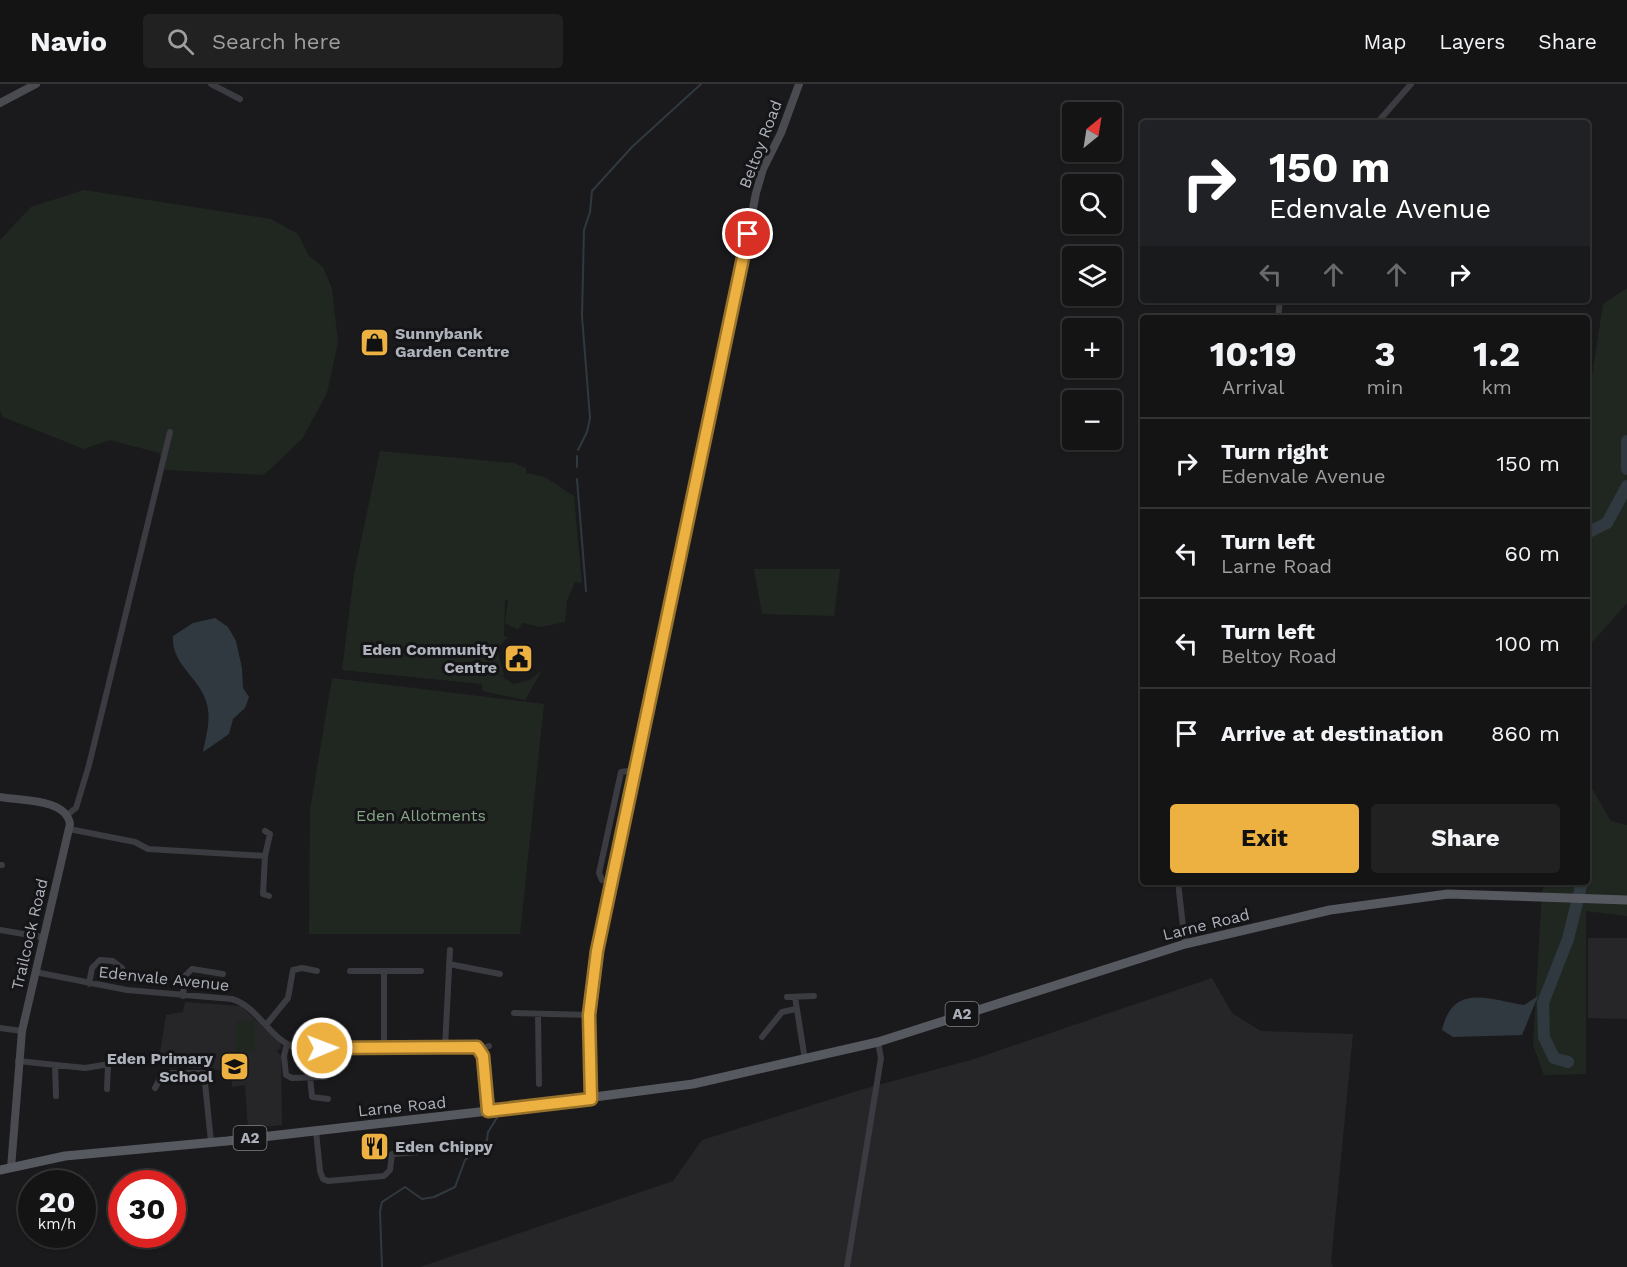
<!DOCTYPE html>
<meta charset="utf-8">
<style>
body{margin:0;font-family:"Work Sans",sans-serif;background:#212122;color:#f1f3f6;height:100vh;display:flex;flex-direction:column;font-size:22px;white-space:nowrap}
*{box-sizing:border-box;margin:0}
p{font-size:20px;color:#9d9ea0}
.icon{flex:none;width:33px;height:33px;fill:none;stroke:currentColor;stroke-width:2;stroke-linecap:round;stroke-linejoin:round}
.map{position:relative;flex:1;overflow:hidden}
.drawer{position:absolute;left:1140px;top:231px;width:450px;height:570px;display:flex;flex-direction:column;background:#141415;border-radius:6px;box-shadow:0 2px 4px #0004,0 0 0 2px #333334}
.drawer>*{flex:none}
.top-card{position:absolute;left:1140px;top:36px;width:450px;height:183px;border-radius:6px;box-shadow:0 2px 4px #0004,0 0 0 2px #333334;background:#202124;color:#fff;overflow:hidden}
.needle{width:39px;rotate:30deg}
.tools{position:absolute;left:1062px;top:18px;display:grid;gap:12px}
.tools a{display:grid;place-items:center;width:60px;height:60px;border-radius:6px;background:#141415;box-shadow:0 2px 4px #0004,0 0 0 2px #333334;font-size:30px}
.speed{position:absolute;left:18px;top:1086px;display:flex;gap:12px;font-size:30px;font-weight:700;text-align:center}
.speed>*{display:grid;place-content:center;width:78px;height:78px;border-radius:50%;background:#141415;box-shadow:0 2px 4px #0004,0 0 0 2px #333334;line-height:1}
.speed small{font-size:15px;font-weight:400}
.speed .limit{border:9px solid #d22;background:#fff;color:#111}
.pin{position:absolute;display:grid;place-items:center;width:51px;height:51px;color:#fff;margin:-26px;border:3px solid #fff;border-radius:50%;box-shadow:0 2px 6px #0007}
.me{position:absolute;width:66px;margin:-33px;rotate:89deg;stroke-linejoin:round;filter:drop-shadow(0 0 4px #0008)}
.turn{display:flex;align-items:center;gap:21px;height:126px;padding:0 30px;font-size:27px}
.turn .icon{width:78px;height:78px;stroke-width:2.5}
.turn b{display:block;font-size:42px;line-height:51px}
.lanes{display:flex;align-items:center;height:57px;padding:0 30px;background:#0003;justify-content:center;gap:30px;direction:ltr}
.lanes .off{opacity:.35}
.eta{display:flex;justify-content:space-evenly;align-items:center;height:102px;text-align:center}
.eta b{font-size:36px;font-weight:700;line-height:42px}
.action{display:flex;gap:12px;margin-top:auto;padding:12px 30px}
.action a{flex:1;height:69px;border-radius:6px;background:#edb141;color:#111;font-size:24px;font-weight:700;line-height:69px;text-align:center}
.action a+a{background:#212122;color:#f1f3f6}
ul{padding:0;list-style:none}
li{display:flex;align-items:center;gap:18px;height:90px;padding:0 30px;border-top:2px solid #333334}
li div{flex:1}
li b{display:block;font-size:22px}
li em{font-style:normal}
header{display:flex;align-items:center;gap:36px;box-sizing:border-box;height:84px;padding:0 30px;background:#141415;border-bottom:2px solid #333334}
header strong{font-size:28px}
nav{display:flex;gap:33px;margin-inline-start:auto;font-size:21px}
.search{width:420px;height:54px;background:#212122;display:flex;align-items:center;gap:15px;box-sizing:border-box;padding:0 21px;border-radius:6px;color:#9d9ea0;font-size:22px}
.map>svg:first-child{display:block}
.built{fill:#262629}
.green{fill:#202721}
.water{fill:#303940}
.lines{fill:none;stroke-linecap:round;stroke-linejoin:round}
.stream{stroke:#303940;stroke-width:2}
.river{stroke:#303940;stroke-width:12}
.street{stroke:#3b3c41;stroke-width:6}
.secondary{stroke:#494b51;stroke-width:8}
.primary{stroke:#575960;stroke-width:9}
.route-casing{stroke:#9a732a;stroke-width:15}
.route{stroke:#edb141;stroke-width:10}
.labels{text-anchor:middle;stroke-width:6;stroke-linejoin:round;paint-order:stroke}
.shield{fill:#151517;stroke:#7f828a;stroke-width:1.5}
.shield-label{font-size:15px;font-weight:bold;fill:#adb1bb}
.street-label{font-size:16px;fill:#adb1bb;stroke:#151517}
.poi-label{font-size:16px;font-weight:bold;fill:#adb1bb;stroke:#151517;text-anchor:start}
.park-label{font-size:16px;fill:#85a586;stroke:#151517}
</style>
<header>
<strong>Navio</strong>
<div class="search"><svg class="icon" aria-label="search" viewBox="0 0 24 24"><circle cx="10" cy="10" r="6"/><path d="M15 15l6 6"/></svg>Search here</div>
<nav><a>Map</a><a>Layers</a><a>Share</a></nav>
</header>
<div class="map">
<svg width="1627" height="1183" viewBox="0 0 1627 1183">
<rect width="100%" height="100%" fill="#1a1a1c"/>
<path class="built" d="M1588 854H1627V935L1588 934Z
M1212 894 1232 929 1261 947 1353 950 1331 1178 1333 1183H420L673 1097 702 1056 860 1006 974 975Z
M185 918 241 922 280 959 281 964 277 967 281 972 282 1041 248 1045 245 1001 232 1003 231 987 163 981 160 969 166 931 183 928Z"/>
<path class="green" d="M84 106 271 135 298 150 309 172 323 183 332 205 338 258 327 309 302 355 264 391 165 386 159 369 110 356 84 365 3 333 0 327V156L31 123Z
M1627 204V519L1587 564V325L1603 220Z
M380 367 514 379 526 384V389L545 393 574 412 582 499 575 498 567 516 565 538 541 543 522 539 518 546 505 539 508 516 505 515 504 552 508 554C490 567 503 577 504 593L484 582 514 600 530 596 542 586 525 616 482 607V600L342 586 354 490Z
M754 485H840L834 532 762 530Z
M332 594 544 620 520 850H309L310 726Z
M1587 696 1611 737 1627 741V832L1586 827V990L1544 991 1533 961 1542 808 1545 798H1587Z
M236 936 254 937 255 968 236 970Z"/>
<path class="water" d="M215 534 228 543 236 557 242 584 243 604 249 613 245 624 233 635 229 650 203 668C206 651 212 634 206 617 198 592 171 580 173 552L193 539Z
M1538 912 1522 951 1453 953 1442 946C1453 899 1488 915 1524 921Z"/>
<g class="lines">
<path class="stream" d="M578 366 587 348 590 334 582 232 584 146 590 128 592 107 632 63 701 0
M577 383V372
M577 395 586 507
M382 1183 380 1127 382 1118 405 1103 422 1115 434 1113 455 1103 465 1076 487 1056 488 1048 500 1029"/>
<path class="river" d="M1627 357V385
M1587 449 1607 439 1627 402
M1568 978 1554 974 1544 953 1543 919 1568 855 1582 798"/>
<path class="street" d="M211 0 240 15
M1377 39 1411 0
M1278 234 1280 216
M67 731 76 724 89 681 170 348
M69 745 135 758 148 765 265 772 270 750 265 747
M265 772 263 810 269 812
M0 781H2
M612 798 602 796 599 789 621 688 636 686
M1178 798 1185 860
M0 846 42 853
M449 880 500 890
M350 887H421
M384 887V964
M35 888 127 906 232 915C259 923 270 957 297 964L477 963 483 972 488 1027
M89 900 92 884 100 876 113 877 122 884
M183 912 185 892 192 885 223 890
M787 913 814 912
M795 913 805 976
M514 929 589 931
M538 930 539 1000
M266 941 288 914 293 886 302 884 317 887
M0 944 22 947
M762 953 782 928 796 925
M287 960 284 972 286 991 292 994 325 993
M445 963 450 866
M480 966 489 962
M18 977 85 984 116 979
M55 981 56 1012
M310 993 312 1013 328 1015
M155 1004 163 989H204L211 1058
M107 1005 108 982
M316 1047 320 1087 323 1095 328 1097 384 1092 390 1086 392 1070 419 1068
M847 1183 881 974 878 958"/>
<path class="secondary" d="M0 19 36 0
M0 713C21 717 66 714 70 740L22 947 11 1084
M591 1015 589 931 597 867 715 320 756 109 763 85 781 49 799 0"/>
<path class="primary" d="M0 1086 65 1072 227 1057 488 1027 693 1000 878 958 1185 860 1330 826 1448 810 1627 816"/>
</g>
<g class="lines">
<defs>
<path id="route" d="M322 964 477 963 483 972 488 1027 591 1015 589 931 597 867 748 150"/>
</defs>
<use href="#route" class="route-casing"/>
<use href="#route" class="route"/>
</g>
<defs>
<symbol id="shop-square" viewBox="-11 -11 22 22"><rect x="-9" y="-9" width="18" height="18" rx="4" fill="#edb141" stroke="#151517"/><path d="M-5-2.5h2.3a2.7 3.5 0 0 1 5.4 0H5L5.5 6h-11ZM-1.5-2.5h3a1.5 2.3 0 0 0-3 0Z" fill="#111"/></symbol>
<symbol id="civic-square" viewBox="-11 -11 22 22"><rect x="-9" y="-9" width="18" height="18" rx="4" fill="#edb141" stroke="#151517"/><path d="M-.6-6.5H3V-4.5H.6V-3L4-1V1h2V6H-6V1h2V-1L-.6-3ZM-1.2 2.5V6h2.4V2.5Z" fill="#111"/></symbol>
<symbol id="school-square" viewBox="-11 -11 22 22"><rect x="-9" y="-9" width="18" height="18" rx="4" fill="#edb141" stroke="#151517"/><path d="M0-5L7-2L0 1L-7-2ZM-4 1L0 2.5L4 1V4Q0 6-4 4Z" fill="#111"/></symbol>
<symbol id="restaurant-square" viewBox="-11 -11 22 22"><rect x="-9" y="-9" width="18" height="18" rx="4" fill="#edb141" stroke="#151517"/><path d="M-5-6h1v4h1v-4h1v4h1v-4h1v5L-1.5 .5V6h-2V.5L-5-1ZM5-6V6H3V1.5H1.5Q1.5-4 5-6Z" fill="#111"/></symbol>
</defs>
<g fill-rule="evenodd">
<use href="#shop-square" x="358" y="242" width="33" height="33"/>
<use href="#civic-square" x="502" y="558" width="33" height="33"/>
<use href="#school-square" x="218" y="966" width="33" height="33"/>
<use href="#restaurant-square" x="358" y="1046" width="33" height="33"/>
</g>
<g class="labels">
<g class="shield">
<rect x="945.5" y="918" width="33" height="24" rx="4.5"/>
<rect x="233.5" y="1042" width="33" height="24" rx="4.5"/>
</g>
<g class="shield-label">
<text x="962" y="935">A2</text>
<text x="250" y="1059">A2</text>
</g>
<g class="street-label">
<text transform="translate(760 60) rotate(-69)" y="6">Beltoy Road</text>
<text transform="translate(1206 840) rotate(-14)" y="6">Larne Road</text>
<text transform="translate(29 850) rotate(-77)" y="6">Trailcock Road</text>
<text transform="translate(164 894) rotate(6)" y="6">Edenvale Avenue</text>
<text transform="translate(402 1022) rotate(-6)" y="6">Larne Road</text>
</g>
<g class="poi-label">
<text x="395" y="255">Sunnybank<tspan x="395" dy="18">Garden Centre</tspan></text>
<text x="497" y="571" text-anchor="end">Eden Community<tspan x="497" dy="18">Centre</tspan></text>
<text x="213" y="980" text-anchor="end">Eden Primary<tspan x="213" dy="18">School</tspan></text>
<text x="395" y="1068">Eden Chippy</text>
</g>
<g class="park-label">
<text x="421" y="737">Eden Allotments</text>
</g>
</g>
</svg>
<div class="tools">
<a><svg class="needle" viewBox="-14 -14 28 28"><path d="M0-13l5 13h-10z" fill="#e53935"/><path d="M0 13l5-13h-10z" fill="#9d9ea0"/></svg></a>
<a><svg class="icon" aria-label="search" viewBox="0 0 24 24"><circle cx="10" cy="10" r="6"/><path d="M15 15l6 6"/></svg></a>
<a><svg class="icon" aria-label="layers" viewBox="0 0 24 24"><path d="M12 4l9 5-9 5-9-5zM3 14l9 5 9-5"/></svg></a>
<a>+</a>
<a>−</a>
</div>
<div class="speed"><div>20<small>km/h</small></div><div class="limit">30</div></div>
<div class="pin" style="left:748px;top:150px;background:#d93025"><svg class="icon" aria-label="arrive" viewBox="0 0 24 24"><path d="M6 21V4h12l-3 4 3 4H6"/></svg></div>
<svg class="me" style="left:322px;top:964px" viewBox="-20 -20 40 40"><circle r="17" fill="#edb141" stroke="#fff" stroke-width="3"/><path d="M0-11L8 9 0 5-8 9z" fill="#fff"/></svg>
<div class="top-card">
<div class="turn"><svg class="icon" aria-label="right" viewBox="0 0 24 24"><path d="M7 20v-9h11M14 6l5 5-5 5"/></svg><div><b>150 m</b>Edenvale Avenue</div></div>
<div class="lanes"><svg class="icon off" aria-label="left" viewBox="0 0 24 24"><path d="M17 20v-9H6M10 6l-5 5 5 5"/></svg><svg class="icon off" aria-label="ahead" viewBox="0 0 24 24"><path d="M12 20V5M6 11l6-6 6 6"/></svg><svg class="icon off" aria-label="ahead" viewBox="0 0 24 24"><path d="M12 20V5M6 11l6-6 6 6"/></svg><svg class="icon" aria-label="right" viewBox="0 0 24 24"><path d="M7 20v-9h11M14 6l5 5-5 5"/></svg></div>
</div>
<section class="drawer">
<div class="eta">
<div><b>10:19</b><p>Arrival</p></div>
<div><b>3</b><p>min</p></div>
<div><b>1.2</b><p>km</p></div>
</div>
<ul>
<li><svg class="icon" aria-label="right" viewBox="0 0 24 24"><path d="M7 20v-9h11M14 6l5 5-5 5"/></svg><div><b>Turn right</b><p>Edenvale Avenue</p></div><em>150 m</em></li>
<li><svg class="icon" aria-label="left" viewBox="0 0 24 24"><path d="M17 20v-9H6M10 6l-5 5 5 5"/></svg><div><b>Turn left</b><p>Larne Road</p></div><em>60 m</em></li>
<li><svg class="icon" aria-label="left" viewBox="0 0 24 24"><path d="M17 20v-9H6M10 6l-5 5 5 5"/></svg><div><b>Turn left</b><p>Beltoy Road</p></div><em>100 m</em></li>
<li><svg class="icon" aria-label="arrive" viewBox="0 0 24 24"><path d="M6 21V4h12l-3 4 3 4H6"/></svg><div><b>Arrive at destination</b></div><em>860 m</em></li>
</ul>
<div class="action"><a>Exit</a><a>Share</a></div>
</section>
</div>
